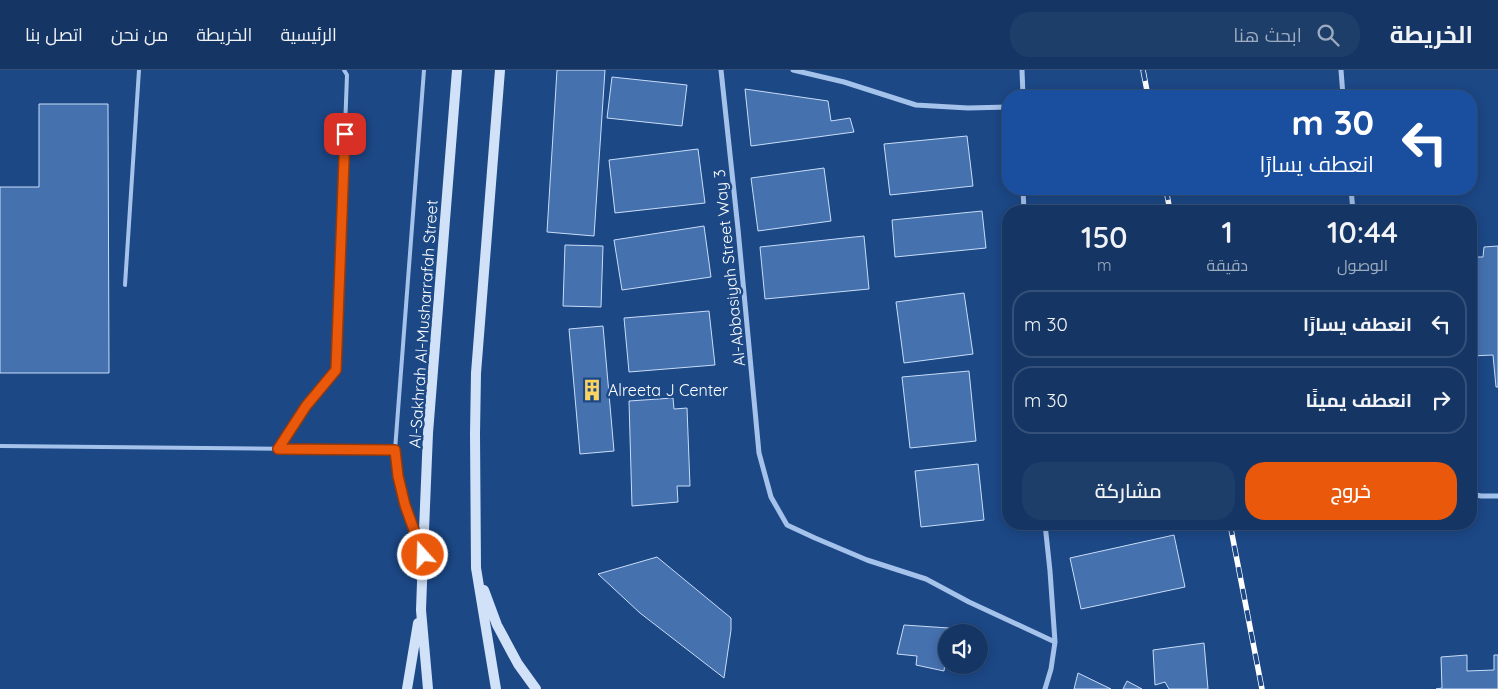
<!DOCTYPE html>
<html lang="ar">
<meta charset="utf-8">
<style>
body{margin:0;font-family:Quicksand,Cairo,sans-serif;background:#1e3e6a;color:#f1f3f6;direction:rtl;height:100vh;display:flex;flex-direction:column;font-size:19px;white-space:nowrap}
*{box-sizing:border-box;margin:0}
p{font-size:16px;color:#9dabbf}
.icon{flex:none;width:28px;height:28px;fill:none;stroke:currentColor;stroke-width:2;stroke-linecap:round;stroke-linejoin:round}
.map{position:relative;flex:1;overflow:hidden;direction:ltr}
.details{position:absolute;left:1002px;top:135px;width:475px;height:325px;display:flex;flex-direction:column;background:#153664;border-radius:20px;box-shadow:0 2px 12px #0003,0 0 0 1px #345078;direction:rtl}
.details>*{flex:none}
.hud{position:absolute;left:1002px;top:20px;width:475px;height:105px;border-radius:20px;box-shadow:0 2px 12px #0003,0 0 0 1px #345078;direction:rtl;background:#1a4fa0;color:#fff;overflow:hidden}
.controls{position:absolute;left:938px;top:554px;display:grid;gap:10px}
.controls a{display:grid;place-items:center;width:50px;height:50px;border-radius:50%;background:#153664;box-shadow:0 2px 12px #0003,0 0 0 1px #345078;font-size:25px}
.pin{position:absolute;display:grid;place-items:center;width:42px;height:42px;color:#fff;margin:-21px;border-radius:10px;box-shadow:0 2px 8px #0006}
.me{position:absolute;width:55px;margin:-28px;rotate:340deg;stroke-linejoin:round;filter:drop-shadow(0 0 4px #0008)}
.turn{display:flex;align-items:center;gap:18px;height:105px;padding:0 20px;font-size:22px}
.turn .icon{width:65px;height:65px;stroke-width:2.5}
.turn b{display:block;font-size:35px;line-height:42px}
.eta{display:flex;justify-content:space-evenly;align-items:center;height:85px;text-align:center}
.eta b{font-size:30px;font-weight:600;line-height:35px}
.action{display:flex;gap:10px;margin-top:auto;padding:10px 20px}
.action a{flex:1;height:58px;border-radius:20px;background:#ea580c;color:#fff;font-size:20px;font-weight:600;line-height:58px;text-align:center}
.action a+a{background:#1e3e6a;color:#f1f3f6}
ul{padding:0;list-style:none}
li{display:flex;align-items:center;gap:15px;height:68px;margin:0 10px 8px;padding:0 10px;border:2px solid #345078;border-radius:20px}
li div{flex:1}
li b{display:block;font-size:19px}
li em{font-style:normal}
header{display:flex;align-items:center;gap:30px;box-sizing:border-box;height:70px;padding:0 25px;background:#153664;border-bottom:1px solid #345078}
header strong{font-size:24px}
nav{display:flex;gap:28px;margin-inline-start:auto;font-size:18px}
.search{width:350px;height:45px;background:#1e3e6a;display:flex;align-items:center;gap:12px;box-sizing:border-box;padding:0 18px;border-radius:20px;color:#9dabbf;font-size:19px}
.map>svg:first-child{display:block}
.building{fill:#4571af;stroke:#c9ddf8}
.lines{fill:none;stroke-linecap:round;stroke-linejoin:round}
.service{stroke:#a5c2eb;stroke-width:4}
.minor{stroke:#a5c2eb;stroke-width:5}
.secondary{stroke:#d0e1f8;stroke-width:10}
.rail-casing{stroke:#fff;stroke-width:5.5}
.rail{stroke:#1c4886;stroke-width:4;stroke-dasharray:11;stroke-linecap:butt}
.route-casing{stroke:#983908;stroke-width:12}
.route{stroke:#ea580c;stroke-width:9}
.labels{text-anchor:middle;dominant-baseline:central;stroke-width:5;stroke-linejoin:round;paint-order:stroke}
.street-label{font-size:16px;fill:#fff;stroke:#1c4886}
.poi-label{font-size:16px;fill:#fff;stroke:#1c4886;text-anchor:start}
</style>
<header>
<strong>الخريطة</strong>
<div class="search"><svg class="icon" aria-label="search" viewBox="0 0 24 24"><circle cx="10" cy="10" r="6"/><path d="M15 15l6 6"/></svg>ابحث هنا</div>
<nav><a>الرئيسية</a><a>الخريطة</a><a>من نحن</a><a>اتصل بنا</a></nav>
</header>
<div class="map">
<svg width="1498" height="619" viewBox="0 0 1498 619">
<rect width="100%" height="100%" fill="#1c4886"/>
<path class="building" d="M 557,0 L 605,0 L 594,166 L 547,162 Z
M 612,7 L 687,15 L 682,56 L 607,48 Z
M 745,19 L 828,31 L 831,51 L 850,48 L 854,62 L 751,76 Z
M 39,34 L 108,34 L 109,303 L 0,303 L 0,117 L 39,117 Z
M 967,66 L 973,116 L 890,125 L 884,74 Z
M 698,79 L 705,133 L 615,143 L 609,90 Z
M 824,98 L 831,151 L 758,161 L 751,108 Z
M 1053,119 L 1129,119 L 1129,121 L 1053,121 Z
M 982,141 L 986,178 L 895,187 L 892,150 Z
M 704,156 L 711,207 L 622,220 L 614,170 Z
M 864,166 L 869,219 L 765,229 L 760,177 Z
M 565,175 L 603,176 L 601,237 L 563,236 Z
M 1498,176 L 1498,317 L 1496,317 L 1493,285 L 1471,286 L 1471,187 L 1483,187 L 1484,177 Z
M 964,223 L 973,284 L 904,293 L 896,232 Z
M 709,241 L 715,295 L 629,302 L 624,248 Z
M 603,256 L 614,381 L 580,384 L 569,259 Z
M 969,301 L 976,371 L 910,378 L 902,307 Z
M 673,328 L 674,339 L 687,338 L 690,416 L 677,416 L 678,432 L 632,436 L 629,331 Z
M 978,394 L 984,450 L 921,457 L 915,401 Z
M 1174,465 L 1185,517 L 1081,539 L 1070,488 Z
M 657,487 L 731,548 L 731,560 L 724,608 L 640,543 L 598,504 Z
M 904,555 L 949,558 L 949,562 L 946,562 L 946,584 L 944,601 L 916,595 L 917,586 L 897,584 Z
M 1204,573 L 1208,619 L 1169,619 L 1165,612 L 1155,615 L 1153,580 Z
M 1467,585 L 1467,601 L 1494,600 L 1494,585 L 1498,585 L 1498,619 L 1436,619 L 1442,618 L 1441,587 Z
M 1078,603 L 1111,619 L 1074,619 Z
M 1127,611 L 1142,619 L 1123,619 Z"/>
<g class="lines">
<path class="service" d="M 125,215 L 139,0
M 0,376 L 395,380
M 278,379 L 306,336 L 336,300 L 347,5 L 344,0
M 420,478 L 405,435 L 398,407 L 395,380 L 424,0"/>
<path class="minor" d="M 721,0 L 738,159 L 759,383 L 771,427 L 787,455 L 815,468 L 867,490 L 926,509 L 969,532 L 1055,572
M 793,0 L 844,12 L 916,35 L 968,38 L 1009,37
M 1022,0 L 1023,26
M 1341,0 L 1343,26
M 1023,119 L 1024,141
M 1351,119 L 1353,141
M 1471,424 L 1481,426 L 1498,426
M 1045,454 L 1050,501 L 1055,572 L 1051,599 L 1045,619"/>
<path class="secondary" d="M 484,520 L 497,555 L 518,594 L 536,619
M 407,619 L 418,553
M 428,619 L 421,540 L 423,485 L 428,363 L 457,0
M 496,619 L 476,498 L 475,364 L 476,303 L 500,0"/>
<g class="rail-casing">
<path id="rail" d="M 1143,0 L 1148,26
M 1166,119 L 1170,141
M 1230,454 L 1262,619"/>
</g>
<use href="#rail" class="rail"/>
</g>
<g class="lines">
<g class="route-casing">
<path id="route" d="M 345,64 L 336,300 L 306,336 L 278,379 L 395,380 L 398,406 L 405,435 L 423,485"/>
</g>
<use href="#route" class="route"/>
</g>
<defs>
<g id="building-bare" transform="scale(1.725)"><path d="M-4-6H4V6H1V3H-1V6H-4ZM-2.5-4.3h1.7v1.8h-1.7ZM.8-4.3h1.7v1.8H.8ZM-2.5-1h1.7V.8h-1.7ZM.8-1h1.7V.8H.8Z" fill="#fbd362" stroke="#1c4886" stroke-width="2.5" paint-order="stroke"/></g>
</defs>
<g fill-rule="evenodd">
<use href="#building-bare" x="592" y="320"/>
</g>
<g class="labels">
<g class="street-label">
<text transform="translate(729 198) rotate(-96)">Al-Abbasiyah Street Way 3</text>
<text transform="translate(423 254) rotate(-86)">Al-Sakhrah Al-Musharrafah Street</text>
</g>
<g class="poi-label">
<text x="608" y="320">Alreeta J Center</text>
</g>
</g>
</svg>
<div class="controls">
<a><svg class="icon" aria-label="sound" viewBox="0 0 24 24"><path d="M4 9h4l5-4v14l-5-4H4zM17 9q2 3 0 6"/></svg></a>
</div>
<div class="pin" style="left:345px;top:64px;background:#d93025"><svg class="icon" aria-label="arrive" viewBox="0 0 24 24"><path d="M6 21V4h12l-3 4 3 4H6"/></svg></div>
<svg class="me" style="left:423px;top:485px" viewBox="-20 -20 40 40"><circle r="17" fill="#ea580c" stroke="#fff" stroke-width="3"/><path d="M0-11L8 9 0 5-8 9z" fill="#fff"/></svg>
<div class="hud">
<div class="turn"><svg class="icon" aria-label="left" viewBox="0 0 24 24"><path d="M17 20v-9H6M10 6l-5 5 5 5"/></svg><div><b>30 m</b>انعطف يسارًا</div></div>
</div>
<section class="details">
<div class="eta">
<div><b>10:44</b><p>الوصول</p></div>
<div><b>1</b><p>دقيقة</p></div>
<div><b>150</b><p>m</p></div>
</div>
<ul>
<li><svg class="icon" aria-label="left" viewBox="0 0 24 24"><path d="M17 20v-9H6M10 6l-5 5 5 5"/></svg><div><b>انعطف يسارًا</b></div><em>30 m</em></li>
<li><svg class="icon" aria-label="right" viewBox="0 0 24 24"><path d="M7 20v-9h11M14 6l5 5-5 5"/></svg><div><b>انعطف يمينًا</b></div><em>30 m</em></li>
</ul>
<div class="action"><a>خروج</a><a>مشاركة</a></div>
</section>
</div>
